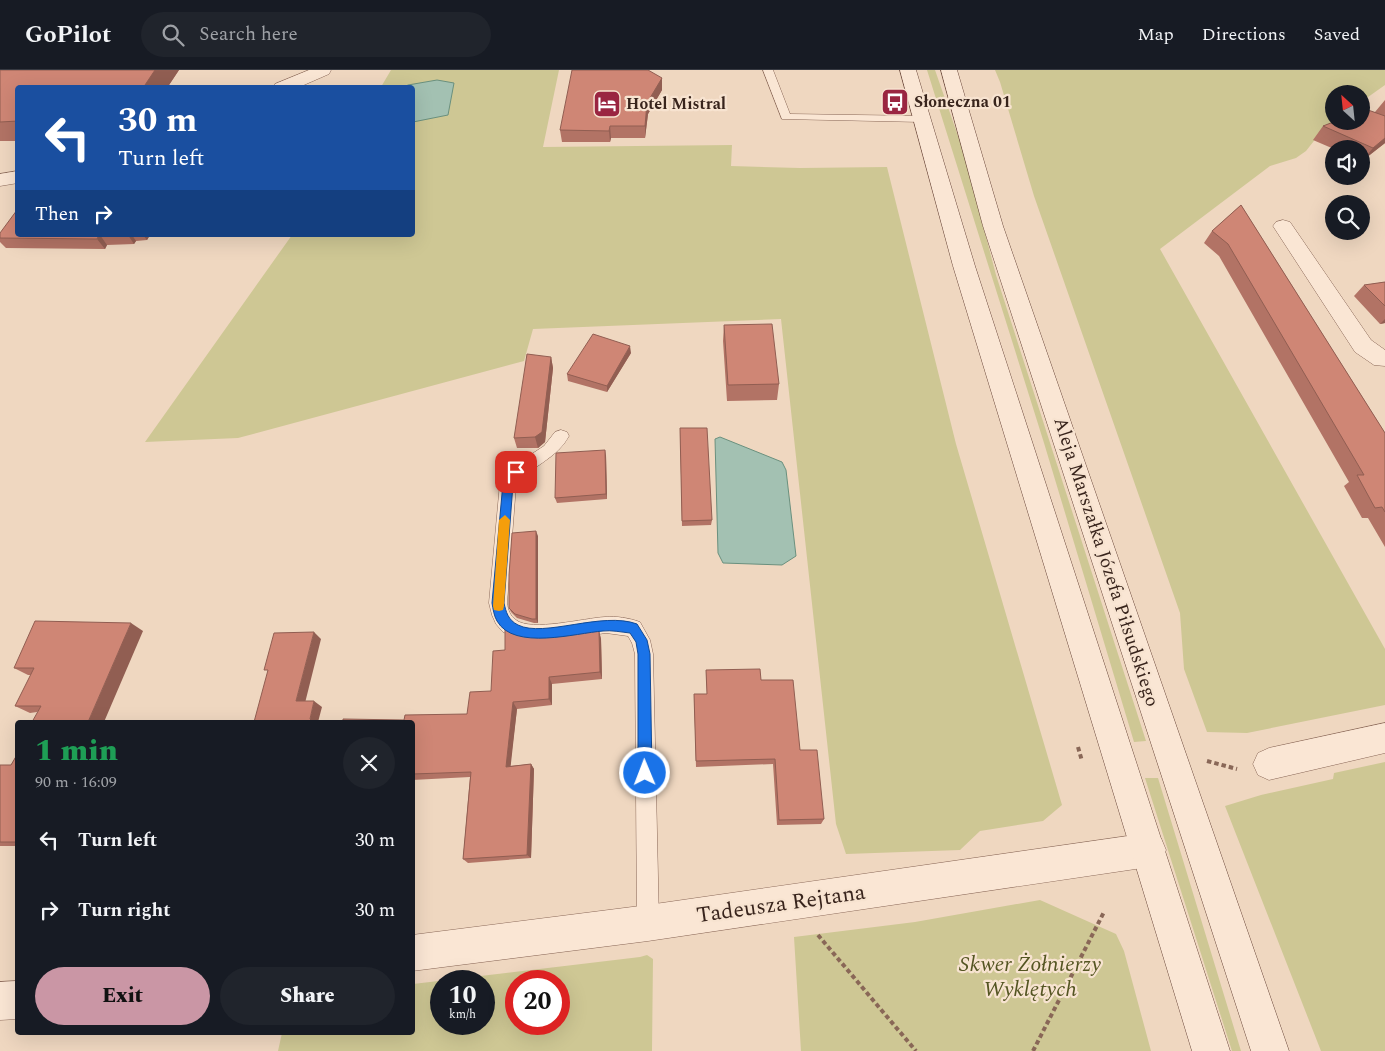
<!DOCTYPE html>
<meta charset="utf-8">
<style>
body{margin:0;font-family:Spectral,serif;background:#20242c;color:#f1f3f6;height:100vh;display:flex;flex-direction:column;font-size:19px;white-space:nowrap}
*{box-sizing:border-box;margin:0}
p{font-size:16px;color:#9ea1a6}
.icon{flex:none;width:28px;height:28px;fill:none;stroke:currentColor;stroke-width:2;stroke-linecap:round;stroke-linejoin:round}
.map{position:relative;flex:1;overflow:hidden}
.details{position:absolute;left:15px;top:650px;width:400px;height:315px;display:flex;flex-direction:column;background:#171b24;border-radius:5px;box-shadow:0 5px 20px #0002}
.details>*{flex:none}
.hud{position:absolute;left:15px;top:15px;width:400px;height:152px;border-radius:5px;box-shadow:0 5px 20px #0002;background:#1a4fa0;color:#fff;overflow:hidden}
.needle{width:32px;rotate:333deg}
.fabs{position:absolute;left:1325px;top:15px;display:grid;gap:10px}
.fabs a{display:grid;place-items:center;width:45px;height:45px;border-radius:50%;background:#171b24;box-shadow:0 5px 20px #0002;font-size:25px}
.speed{position:absolute;left:430px;top:900px;display:flex;gap:10px;font-size:25px;font-weight:700;text-align:center}
.speed>*{display:grid;place-content:center;width:65px;height:65px;border-radius:50%;background:#171b24;box-shadow:0 5px 20px #0002;line-height:1}
.speed small{font-size:12px;font-weight:400}
.speed .limit{border:8px solid #d22;background:#fff;color:#111}
.pin{position:absolute;display:grid;place-items:center;width:42px;height:42px;color:#fff;margin:-21px;border-radius:10px;box-shadow:0 2px 8px #0006}
.me{position:absolute;width:55px;margin:-28px;rotate:359deg;stroke-linejoin:round;filter:drop-shadow(0 0 4px #0008)}
.turn{display:flex;align-items:center;gap:18px;height:105px;padding:0 20px;font-size:22px}
.turn .icon{width:65px;height:65px;stroke-width:2.5}
.turn b{display:block;font-size:35px;line-height:42px}
.then{display:flex;align-items:center;height:48px;padding:0 20px;background:#0003;gap:10px;font-size:19px}
.round{display:grid;place-items:center;flex:none;width:52px;height:52px;border-radius:26px;background:#20242c}
.headline{display:flex;align-items:center;justify-content:space-between;height:85px;padding:0 20px}
h1{font-size:30px;font-weight:800;line-height:38px;color:#1e9e55}
.action{display:flex;gap:10px;margin-top:auto;padding:10px 20px}
.action a{flex:1;height:58px;border-radius:30px;background:#ca96a5;color:#111;font-size:20px;font-weight:800;line-height:58px;text-align:center}
.action a+a{background:#20242c;color:#f1f3f6}
ul{padding:0;list-style:none}
li{display:flex;align-items:center;gap:15px;height:70px;padding:0 20px}
li div{flex:1}
li b{display:block;font-size:19px}
li em{font-style:normal}
header{display:flex;align-items:center;gap:30px;box-sizing:border-box;height:70px;padding:0 25px;background:#171b24;border-bottom:1px solid #363941}
header strong{font-size:24px}
nav{display:flex;gap:28px;margin-inline-start:auto;font-size:18px}
.search{width:350px;height:45px;background:#20242c;display:flex;align-items:center;gap:12px;box-sizing:border-box;padding:0 18px;border-radius:28px;color:#9ea1a6;font-size:19px}
.map>svg:first-child{display:block}
.green{fill:#cec794;fill-rule:evenodd}
.water{fill:#a3c1b2;stroke:#6a907e}
.lines{fill:none;stroke-linecap:round;stroke-linejoin:round}
.service-casing{stroke:#896757;stroke-width:1}
.minor-casing{stroke:#896757;stroke-width:1}
.secondary-casing{stroke:#6b483b;stroke-width:1}
.path{stroke:#896757;stroke-width:4;stroke-dasharray:4.5 3;stroke-linecap:butt}
.service{fill:#fae6d4;fill-rule:evenodd}
.minor{fill:#fae6d4;fill-rule:evenodd}
.secondary{fill:#fae6d4;fill-rule:evenodd}
.wall{fill:#b27365}
.shaded-wall{fill:#915e52}
.building{fill:#cf8675;stroke:#915e52}
.route{fill:#1a73e8;stroke:#114b97}
.slow{fill:#f59e0b}
.labels{text-anchor:middle;dominant-baseline:central;stroke-width:4.5;stroke-linejoin:round;paint-order:stroke}
.far-poi-label{font-size:16px;font-weight:bold;fill:#38241c;stroke:#f7e3d0;text-anchor:start}
.street-label{font-size:19px;fill:#38241c;stroke:#f7e3d0}
.near-street-label{font-size:22px;fill:#38241c;stroke:#f7e3d0}
.near-park-label{font-size:22px;font-style:italic;fill:#545522;stroke:#f7e3d0}
</style>
<header>
<strong>GoPilot</strong>
<div class="search"><svg class="icon" aria-label="search" viewBox="0 0 24 24"><circle cx="10" cy="10" r="6"/><path d="M15 15l6 6"/></svg>Search here</div>
<nav><a>Map</a><a>Directions</a><a>Saved</a></nav>
</header>
<div class="map">
<svg width="1385" height="981" viewBox="0 0 1385 981">
<rect width="100%" height="100%" fill="#efd7c0"/>
<path class="green" d="M 391,0 L 559,0 L 543,77 L 732,75 L 731,96 L 800,98 L 887,97 L 956,374 L 1062,735 L 1043,751 L 980,761 L 960,780 L 846,784 L 836,754 L 781,249 L 533,259 L 524,291 L 238,368 L 145,372 L 292,165 L 412,165 L 412,18 L 381,17 Z
M 927,0 L 935,0 L 965,86 L 996,205 L 1146,671 L 1134,672 L 1044,373 Z
M 995,0 L 1385,0 L 1385,15 L 1361,32 L 1361,24 L 1334,24 L 1334,51 L 1336,51 L 1317,67 L 1306,81 L 1296,88 L 1270,96 L 1160,179 L 1385,579 L 1385,635 L 1247,663 L 1207,662 L 1184,599 L 1180,543 L 1034,126 L 1000,12 Z
M 1385,692 L 1385,981 L 1321,981 L 1225,736 L 1261,725 L 1333,709 L 1334,703 Z
M 1145,708 L 1158,708 L 1241,981 L 1232,981 Z
M 1040,830 L 1116,864 L 1124,881 L 1151,981 L 801,981 L 794,867 L 915,852 Z
M 647,885 L 653,889 L 652,981 L 278,981 L 282,963 L 412,962 L 413,914 L 640,887 ZM 441,911 L 484,911 L 484,954 L 441,954 ZM 516,911 L 559,911 L 559,954 L 516,954 Z"/>
<path class="water" d="M 437,10 L 454,13 L 448,45 L 413,52 L 412,18 L 404,17 L 408,15 Z
M 720,367 L 782,392 L 786,400 L 796,486 L 782,495 L 723,493 L 718,483 L 715,369 Z"/>
<g class="lines">
<g class="service-casing">
<path id="service" d="M 763,0 L 773,0 L 790,44 L 922,46 L 928,49 L 922,52 L 782,49 Z
M 561,360 L 567,362 L 569,366 C 557,389 532,395 516,415 L 507,533 C 508,540 510,546 516,550 C 531,562 585,548 605,547 C 616,546 629,548 640,552 L 650,570 L 653,584 L 659,853 L 656,861 L 648,864 L 640,861 L 637,853 L 635,584 L 632,573 L 628,566 L 606,563 L 550,571 L 521,569 L 503,562 L 496,554 L 492,545 L 489,533 L 500,413 L 515,395 L 544,376 L 555,362 Z"/>
</g>
<g class="minor-casing">
<path id="minor" d="M 309,0 L 331,0 L 329,4 L 297,18 L 273,18 L 275,14 Z
M 18,101 L 18,113 L 0,116 L 0,104 Z
M 1283,150 L 1290,152 L 1371,270 L 1385,280 L 1385,296 L 1374,295 L 1355,282 L 1273,156 L 1276,152 Z
M 1385,653 L 1385,683 L 1269,710 L 1258,705 L 1253,694 L 1258,683 L 1269,678 Z
M 1149,763 L 1161,768 L 1166,780 L 1161,792 L 1149,797 L 648,871 L 412,901 L 412,865 L 648,835 Z
M 18,911 L 18,949 L 0,950 L 0,912 Z"/>
</g>
<g class="secondary-casing">
<path id="secondary" d="M 900,0 L 916,0 L 975,196 L 1230,981 L 1192,981 L 953,196 Z
M 941,0 L 957,0 L 1003,156 L 1289,981 L 1251,981 L 983,156 Z"/>
</g>
<path class="path" d="M 1078,677 L 1082,691
M 1207,691 L 1237,699
M 818,865 L 916,981
M 1033,981 L 1104,842"/>
<use href="#service" class="service"/>
<use href="#minor" class="minor"/>
<use href="#secondary" class="secondary"/>
</g>
<path class="wall" d="M 0,0 L 179,0 L 167,18 L 18,18 L 18,71 L 0,71 Z
M 662,8 L 662,20 L 648,44 L 645,68 L 611,68 L 610,72 L 562,72 L 560,60 Z
M 1385,30 L 1385,73 L 1362,91 L 1361,91 L 1361,79 L 1334,79 L 1313,70 L 1323,56 L 1375,42 Z
M 1241,135 L 1385,363 L 1385,477 L 1368,448 L 1362,448 L 1344,416 L 1349,412 L 1219,186 L 1204,173 L 1212,161 Z
M 0,163 L 18,165 L 150,165 L 147,170 L 136,171 L 134,174 L 107,175 L 105,179 L 6,178 L 0,172 Z
M 1385,212 L 1385,253 L 1380,254 L 1354,226 L 1364,215 Z
M 724,255 L 779,314 L 777,330 L 727,331 L 723,271 Z
M 631,283 L 607,322 L 568,311 L 567,304 Z
M 551,287 L 553,298 L 545,372 L 538,378 L 517,378 L 514,368 Z
M 680,358 L 712,450 L 711,455 L 682,456 Z
M 606,385 L 607,429 L 557,433 L 555,428 Z
M 538,466 L 538,553 L 534,553 L 517,548 L 511,542 L 509,538 Z
M 143,561 L 37,642 L 30,643 L 15,636 L 31,605 L 28,605 L 14,598 Z
M 599,561 L 601,569 L 602,609 L 552,614 L 552,635 L 517,639 L 510,696 L 531,694 L 534,699 L 531,788 L 468,793 L 463,789 L 470,707 L 412,710 L 412,652 L 404,650 L 467,644 L 491,621 L 505,580 L 547,565 Z
M 706,600 L 761,610 L 800,680 L 824,749 L 821,754 L 777,755 L 773,694 L 696,697 L 694,624 L 707,624 Z
M 18,683 L 18,776 L 0,776 L 0,695 L 11,695 Z"/>
<path class="shaded-wall" d="M 155,0 L 179,0 L 167,18 L 143,18 Z
M 662,8 L 662,20 L 648,44 L 645,68 L 645,56 L 647,33 Z
M 610,56 L 611,68 L 610,72 L 609,61 Z
M 1385,68 L 1385,73 L 1362,91 L 1373,78 Z
M 100,165 L 107,175 L 105,179 L 97,169 Z
M 128,165 L 132,165 L 136,171 L 134,174 Z
M 143,165 L 150,165 L 147,170 Z
M 1385,249 L 1385,253 L 1380,254 Z
M 630,276 L 631,283 L 607,322 L 607,316 Z
M 551,287 L 553,298 L 545,372 L 538,378 L 535,367 Z
M 605,380 L 606,385 L 607,429 L 606,424 Z
M 536,461 L 538,466 L 538,553 L 536,549 Z
M 131,553 L 143,561 L 104,652 L 88,652 Z
M 599,561 L 601,569 L 602,609 L 600,602 Z
M 314,562 L 321,569 L 304,637 L 296,631 Z
M 549,607 L 552,614 L 552,635 L 549,629 Z
M 314,631 L 322,637 L 318,652 L 313,652 L 310,649 Z
M 513,632 L 517,639 L 510,702 L 506,697 Z
M 531,694 L 534,699 L 531,788 L 527,785 Z"/>
<path class="building" d="M 0,0 L 155,0 L 143,18 L 18,18 L 18,51 L 0,52 Z
M 572,0 L 648,0 L 662,8 L 647,33 L 645,56 L 610,56 L 609,61 L 560,60 Z
M 1368,40 L 1385,46 L 1385,68 L 1373,78 L 1323,56 L 1336,51 L 1361,51 L 1361,42 Z
M 1241,135 L 1385,363 L 1385,442 L 1382,437 L 1375,438 L 1357,405 L 1364,405 L 1228,174 L 1212,161 Z
M 17,140 L 18,165 L 99,165 L 97,169 L 0,168 L 0,163 Z
M 1385,212 L 1385,236 L 1364,215 Z
M 772,254 L 779,314 L 728,315 L 724,255 Z
M 593,264 L 630,276 L 607,316 L 567,304 Z
M 527,284 L 551,287 L 542,362 L 535,367 L 514,368 Z
M 680,358 L 707,358 L 712,450 L 682,451 Z
M 605,380 L 606,424 L 555,428 L 556,383 Z
M 536,461 L 536,549 L 532,549 L 515,544 L 509,538 L 509,505 L 512,463 Z
M 35,551 L 131,553 L 88,652 L 32,652 L 41,636 L 15,636 L 34,598 L 14,598 Z
M 505,559 L 517,563 L 547,565 L 599,561 L 600,602 L 549,607 L 549,629 L 513,632 L 506,697 L 531,694 L 527,785 L 463,789 L 471,702 L 412,704 L 412,652 L 343,652 L 343,649 L 404,650 L 405,645 L 467,644 L 470,622 L 491,621 L 493,581 L 505,580 Z
M 314,562 L 296,631 L 314,631 L 310,649 L 313,652 L 254,652 L 268,600 L 264,600 L 274,563 Z
M 760,599 L 761,610 L 793,610 L 800,680 L 817,680 L 824,749 L 779,750 L 775,689 L 696,691 L 694,624 L 707,624 L 706,600 Z
M 18,683 L 18,772 L 0,772 L 0,695 L 11,695 Z"/>
<path class="route" d="M 516,398 L 521,402 L 513,414 L 504,533 C 506,542 508,550 518,555 C 544,568 602,541 637,554 L 647,570 L 650,584 L 652,703 L 650,708 L 645,710 L 640,708 L 638,703 L 638,584 L 636,572 L 630,563 C 621,562 611,560 603,561 C 576,563 514,581 497,551 C 494,546 493,539 492,533 L 503,413 L 512,399 Z"/>
<path class="slow" d="M 505,445 L 510,450 L 504,536 L 503,540 L 499,541 L 494,540 L 493,536 L 499,450 Z"/>
<defs>
<g id="bus-square" transform="scale(1.4375)"><rect x="-9" y="-9" width="18" height="18" rx="4" fill="#9a2541" stroke="#f7e3d0"/><path d="M-5-6H5V4H4V6H2V4H-2V6H-4V4H-5ZM-3.5-4V0h7V-4ZM-3.5 1.2v1.5H-2V1.2ZM2 1.2v1.5H3.5V1.2Z" fill="#fff"/></g>
<g id="hotel-square" transform="scale(1.4375)"><rect x="-9" y="-9" width="18" height="18" rx="4" fill="#9a2541" stroke="#f7e3d0"/><path d="M-6-4.5h1.5V1H6V5H4.5V3h-9V5H-6ZM-4 0a1.8 1.8 0 1 1 3.6 0ZM.5 0V-2.5h3Q6-2.5 6 0Z" fill="#fff"/></g>
</defs>
<g fill-rule="evenodd">
<use href="#bus-square" x="895" y="32"/>
<use href="#hotel-square" x="607" y="34"/>
</g>
<g class="labels">
<g class="far-poi-label">
<text x="914" y="32">Słoneczna 01</text>
<text x="626" y="34">Hotel Mistral</text>
</g>
<g class="street-label">
<text transform="translate(1106 492) rotate(72)">Aleja Marszałka Józefa Piłsudskiego</text>
</g>
<g class="near-street-label">
<text transform="translate(781 834) rotate(-8)">Tadeusza Rejtana</text>
</g>
<g class="near-park-label">
<text x="1030" y="894">Skwer Żołnierzy<tspan x="1030" dy="25">Wyklętych</tspan></text>
</g>
</g>
</svg>
<div class="fabs">
<a><svg class="needle" viewBox="-14 -14 28 28"><path d="M0-13l5 13h-10z" fill="#e53935"/><path d="M0 13l5-13h-10z" fill="#9ea1a6"/></svg></a>
<a><svg class="icon" aria-label="sound" viewBox="0 0 24 24"><path d="M4 9h4l5-4v14l-5-4H4zM17 9q2 3 0 6"/></svg></a>
<a><svg class="icon" aria-label="search" viewBox="0 0 24 24"><circle cx="10" cy="10" r="6"/><path d="M15 15l6 6"/></svg></a>
</div>
<div class="speed"><div>10<small>km/h</small></div><div class="limit">20</div></div>
<div class="pin" style="left:516px;top:402px;background:#d93025"><svg class="icon" aria-label="arrive" viewBox="0 0 24 24"><path d="M6 21V4h12l-3 4 3 4H6"/></svg></div>
<svg class="me" style="left:645px;top:703px" viewBox="-20 -20 40 40"><circle r="17" fill="#1a73e8" stroke="#fff" stroke-width="3"/><path d="M0-11L8 9 0 5-8 9z" fill="#fff"/></svg>
<div class="hud">
<div class="turn"><svg class="icon" aria-label="left" viewBox="0 0 24 24"><path d="M17 20v-9H6M10 6l-5 5 5 5"/></svg><div><b>30 m</b>Turn left</div></div>
<div class="then">Then<svg class="icon" aria-label="right" viewBox="0 0 24 24"><path d="M7 20v-9h11M14 6l5 5-5 5"/></svg></div>
</div>
<section class="details">
<div class="headline"><div><h1>1 min</h1><p>90 m · 16:09</p></div><a class="round"><svg class="icon" aria-label="close" viewBox="0 0 24 24"><path d="M6 6l12 12M18 6L6 18"/></svg></a></div>
<ul>
<li><svg class="icon" aria-label="left" viewBox="0 0 24 24"><path d="M17 20v-9H6M10 6l-5 5 5 5"/></svg><div><b>Turn left</b></div><em>30 m</em></li>
<li><svg class="icon" aria-label="right" viewBox="0 0 24 24"><path d="M7 20v-9h11M14 6l5 5-5 5"/></svg><div><b>Turn right</b></div><em>30 m</em></li>
</ul>
<div class="action"><a>Exit</a><a>Share</a></div>
</section>
</div>
